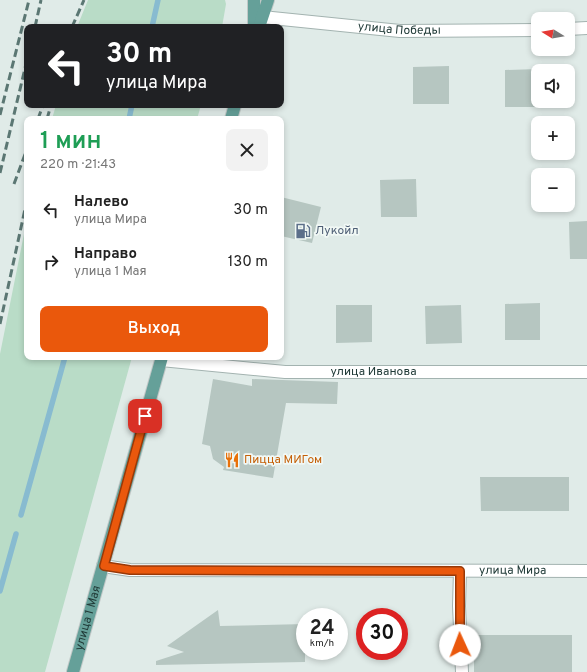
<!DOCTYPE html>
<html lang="ru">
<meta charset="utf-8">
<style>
body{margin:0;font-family:Overpass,sans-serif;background:#f2f2f2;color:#222;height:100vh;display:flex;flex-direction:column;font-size:15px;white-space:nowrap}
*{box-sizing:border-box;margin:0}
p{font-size:13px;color:#767676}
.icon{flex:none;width:22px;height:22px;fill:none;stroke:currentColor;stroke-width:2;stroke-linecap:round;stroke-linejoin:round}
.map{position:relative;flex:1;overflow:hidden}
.details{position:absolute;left:24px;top:116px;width:260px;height:244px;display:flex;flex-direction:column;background:#fff;border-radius:8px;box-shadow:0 2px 6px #0003}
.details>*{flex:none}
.hud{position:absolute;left:24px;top:24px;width:260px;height:84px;border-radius:8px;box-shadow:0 2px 6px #0003;background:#202124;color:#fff;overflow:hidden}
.needle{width:26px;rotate:281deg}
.fabs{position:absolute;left:531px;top:12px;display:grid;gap:8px}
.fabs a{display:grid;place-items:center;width:44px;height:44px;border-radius:8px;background:#fff;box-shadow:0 2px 6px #0003;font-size:20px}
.speed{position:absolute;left:296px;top:608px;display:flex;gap:8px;font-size:20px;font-weight:700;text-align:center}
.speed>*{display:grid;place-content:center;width:52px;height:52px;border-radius:50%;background:#fff;box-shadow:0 2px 6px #0003;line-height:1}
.speed small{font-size:10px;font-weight:400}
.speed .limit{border:6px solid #d22;background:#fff;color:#111}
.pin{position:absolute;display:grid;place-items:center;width:34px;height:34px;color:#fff;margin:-17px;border-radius:8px;box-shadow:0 2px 6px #0006}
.me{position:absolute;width:44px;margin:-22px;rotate:358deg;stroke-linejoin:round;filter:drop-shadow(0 0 3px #0008)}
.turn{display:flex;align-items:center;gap:14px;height:84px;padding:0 16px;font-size:18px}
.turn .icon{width:52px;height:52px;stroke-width:2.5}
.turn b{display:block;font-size:28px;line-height:34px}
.round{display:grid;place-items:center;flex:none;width:42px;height:42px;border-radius:8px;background:#f2f2f2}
.summary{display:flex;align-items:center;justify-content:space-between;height:68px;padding:0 16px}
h1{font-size:24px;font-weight:600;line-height:30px;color:#1e9e55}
.action{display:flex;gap:8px;margin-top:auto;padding:8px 16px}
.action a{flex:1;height:46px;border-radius:8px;background:#ea580c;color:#fff;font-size:16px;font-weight:600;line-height:46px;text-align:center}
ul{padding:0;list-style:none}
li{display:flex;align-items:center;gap:12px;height:52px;padding:0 16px}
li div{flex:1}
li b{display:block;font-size:15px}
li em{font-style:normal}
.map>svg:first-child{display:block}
.green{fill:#b9dcc7}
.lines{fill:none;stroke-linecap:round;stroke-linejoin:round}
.stream{stroke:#88bbd0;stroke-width:5.5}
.building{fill:#b6c6c1}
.minor-casing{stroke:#a3b3b0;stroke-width:14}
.major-casing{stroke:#c1c8c7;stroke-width:14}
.minor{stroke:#fff;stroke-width:12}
.major{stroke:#65a099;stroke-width:12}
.rail{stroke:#5b7773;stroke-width:3;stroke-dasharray:8 4;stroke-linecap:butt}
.route-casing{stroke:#983908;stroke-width:10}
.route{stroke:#ea580c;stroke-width:7}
.labels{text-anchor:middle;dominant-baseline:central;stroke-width:3.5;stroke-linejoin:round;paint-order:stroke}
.street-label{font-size:12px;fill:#213b38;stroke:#f1f8f5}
.service-label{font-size:12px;fill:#4e5e75;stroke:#f1f8f5;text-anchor:start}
.food-label{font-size:12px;fill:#c56008;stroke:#f1f8f5;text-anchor:start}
</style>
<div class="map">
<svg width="587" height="672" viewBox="0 0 587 672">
<rect width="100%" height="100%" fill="#e0ebe8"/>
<path class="green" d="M 88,0 L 225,0 L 226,4 L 222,27 L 77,27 Z
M 56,105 L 201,105 L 197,119 L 52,119 Z
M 27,219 L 27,357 L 132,357 L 45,672 L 0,672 L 0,354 Z"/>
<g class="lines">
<path class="stream" d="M 152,27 L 158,0
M 129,119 L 132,105
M 21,515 L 65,357
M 0,591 L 16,534"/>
</g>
<path class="building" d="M 449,66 L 449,104 L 413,104 L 413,67 Z
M 538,69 L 538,107 L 505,107 L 505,70 Z
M 416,179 L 417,217 L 381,217 L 380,180 Z
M 281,197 L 321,207 L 312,243 L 281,236 Z
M 587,221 L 587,259 L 570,259 L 569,222 Z
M 540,303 L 540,340 L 505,340 L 505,304 Z
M 336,305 L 372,305 L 372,342 L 336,343 Z
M 461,305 L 462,343 L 426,344 L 425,306 Z
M 213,379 L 252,386 L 252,379 L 338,382 L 337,404 L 286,403 L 273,478 L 223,470 L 224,467 L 213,459 L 210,446 L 202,444 Z
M 480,477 L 569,477 L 569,511 L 481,511 Z
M 218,610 L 220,626 L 305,624 L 305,662 L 156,665 L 156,661 L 184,652 L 167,646 Z
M 474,635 L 572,635 L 572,672 L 474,672 Z"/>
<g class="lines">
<g class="minor-casing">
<g id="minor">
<path id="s1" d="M 262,17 L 400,31 L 538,30"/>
<path d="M 568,29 L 587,28"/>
<path id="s2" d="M 161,360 L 285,372 L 587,372"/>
<path id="s3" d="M 103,566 L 130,570 L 587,571"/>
<path d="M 460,571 L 459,606 L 462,672"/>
</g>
</g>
<g class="major-casing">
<g id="major">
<path d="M 254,27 L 254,0"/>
<path d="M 259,27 L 268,0"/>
<path d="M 231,119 L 235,105"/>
<path id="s4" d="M 73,672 L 162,357"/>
</g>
</g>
<use href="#minor" class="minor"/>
<use href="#major" class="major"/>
<path class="rail" d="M 35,27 L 41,0
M 72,27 L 84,0
M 0,115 L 29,0
M 38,119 L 43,105
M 47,119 L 51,105
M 0,173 L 27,60
M 14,184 L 27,149
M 0,324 L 27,200"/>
</g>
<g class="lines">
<g class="route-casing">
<path id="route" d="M 145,416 L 104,566 L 130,570 L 460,571 L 460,645"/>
</g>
<use href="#route" class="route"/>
</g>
<defs>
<g id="fuel-bare" transform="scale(1.2)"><path d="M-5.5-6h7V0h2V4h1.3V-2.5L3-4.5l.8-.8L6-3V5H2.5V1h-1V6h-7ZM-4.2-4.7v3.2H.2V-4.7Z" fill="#5c6f8a" stroke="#f1f8f5" stroke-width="2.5" paint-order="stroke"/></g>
<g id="restaurant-bare" transform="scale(1.2)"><path d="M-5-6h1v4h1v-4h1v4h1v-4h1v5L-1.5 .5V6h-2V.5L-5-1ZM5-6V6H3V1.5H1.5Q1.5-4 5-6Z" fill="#e8710a" stroke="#f1f8f5" stroke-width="2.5" paint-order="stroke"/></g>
</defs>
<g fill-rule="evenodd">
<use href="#fuel-bare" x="303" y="231"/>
<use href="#restaurant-bare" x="232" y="460"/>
</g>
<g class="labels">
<g class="street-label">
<text stroke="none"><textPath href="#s1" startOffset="138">улица Победы</textPath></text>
<text stroke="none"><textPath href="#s2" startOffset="213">улица Иванова</textPath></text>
<text stroke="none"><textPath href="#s3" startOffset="410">улица Мира</textPath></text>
<text stroke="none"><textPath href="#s4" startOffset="56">улица 1 Мая</textPath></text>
</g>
<g class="service-label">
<text x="315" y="231">Лукойл</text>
</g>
<g class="food-label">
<text x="244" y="460">Пицца МИГом</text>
</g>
</g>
</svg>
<div class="fabs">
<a><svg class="needle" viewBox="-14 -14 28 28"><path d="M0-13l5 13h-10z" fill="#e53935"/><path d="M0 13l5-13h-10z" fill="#767676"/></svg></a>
<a><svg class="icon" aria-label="sound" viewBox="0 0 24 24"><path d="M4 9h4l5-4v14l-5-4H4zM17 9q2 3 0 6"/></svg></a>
<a>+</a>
<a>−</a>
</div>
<div class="speed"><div>24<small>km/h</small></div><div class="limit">30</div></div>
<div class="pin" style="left:145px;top:416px;background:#d93025"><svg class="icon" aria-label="arrive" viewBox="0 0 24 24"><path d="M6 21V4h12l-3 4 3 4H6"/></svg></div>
<svg class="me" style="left:460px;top:645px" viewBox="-20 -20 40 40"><circle r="19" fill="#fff"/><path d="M0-13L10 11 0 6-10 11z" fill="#ea580c"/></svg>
<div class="hud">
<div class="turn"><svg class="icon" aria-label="left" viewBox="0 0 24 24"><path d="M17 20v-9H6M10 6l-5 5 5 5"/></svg><div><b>30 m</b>улица Мира</div></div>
</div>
<section class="details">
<div class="summary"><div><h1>1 мин</h1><p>220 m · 21:43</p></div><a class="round"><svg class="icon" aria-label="close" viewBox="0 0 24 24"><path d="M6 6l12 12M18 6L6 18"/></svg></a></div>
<ul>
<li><svg class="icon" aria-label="left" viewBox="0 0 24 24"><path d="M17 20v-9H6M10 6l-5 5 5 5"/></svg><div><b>Налево</b><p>улица Мира</p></div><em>30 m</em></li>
<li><svg class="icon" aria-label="right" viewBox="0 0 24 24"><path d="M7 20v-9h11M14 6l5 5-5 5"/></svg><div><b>Направо</b><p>улица 1 Мая</p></div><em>130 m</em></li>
</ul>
<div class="action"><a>Выход</a></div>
</section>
</div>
